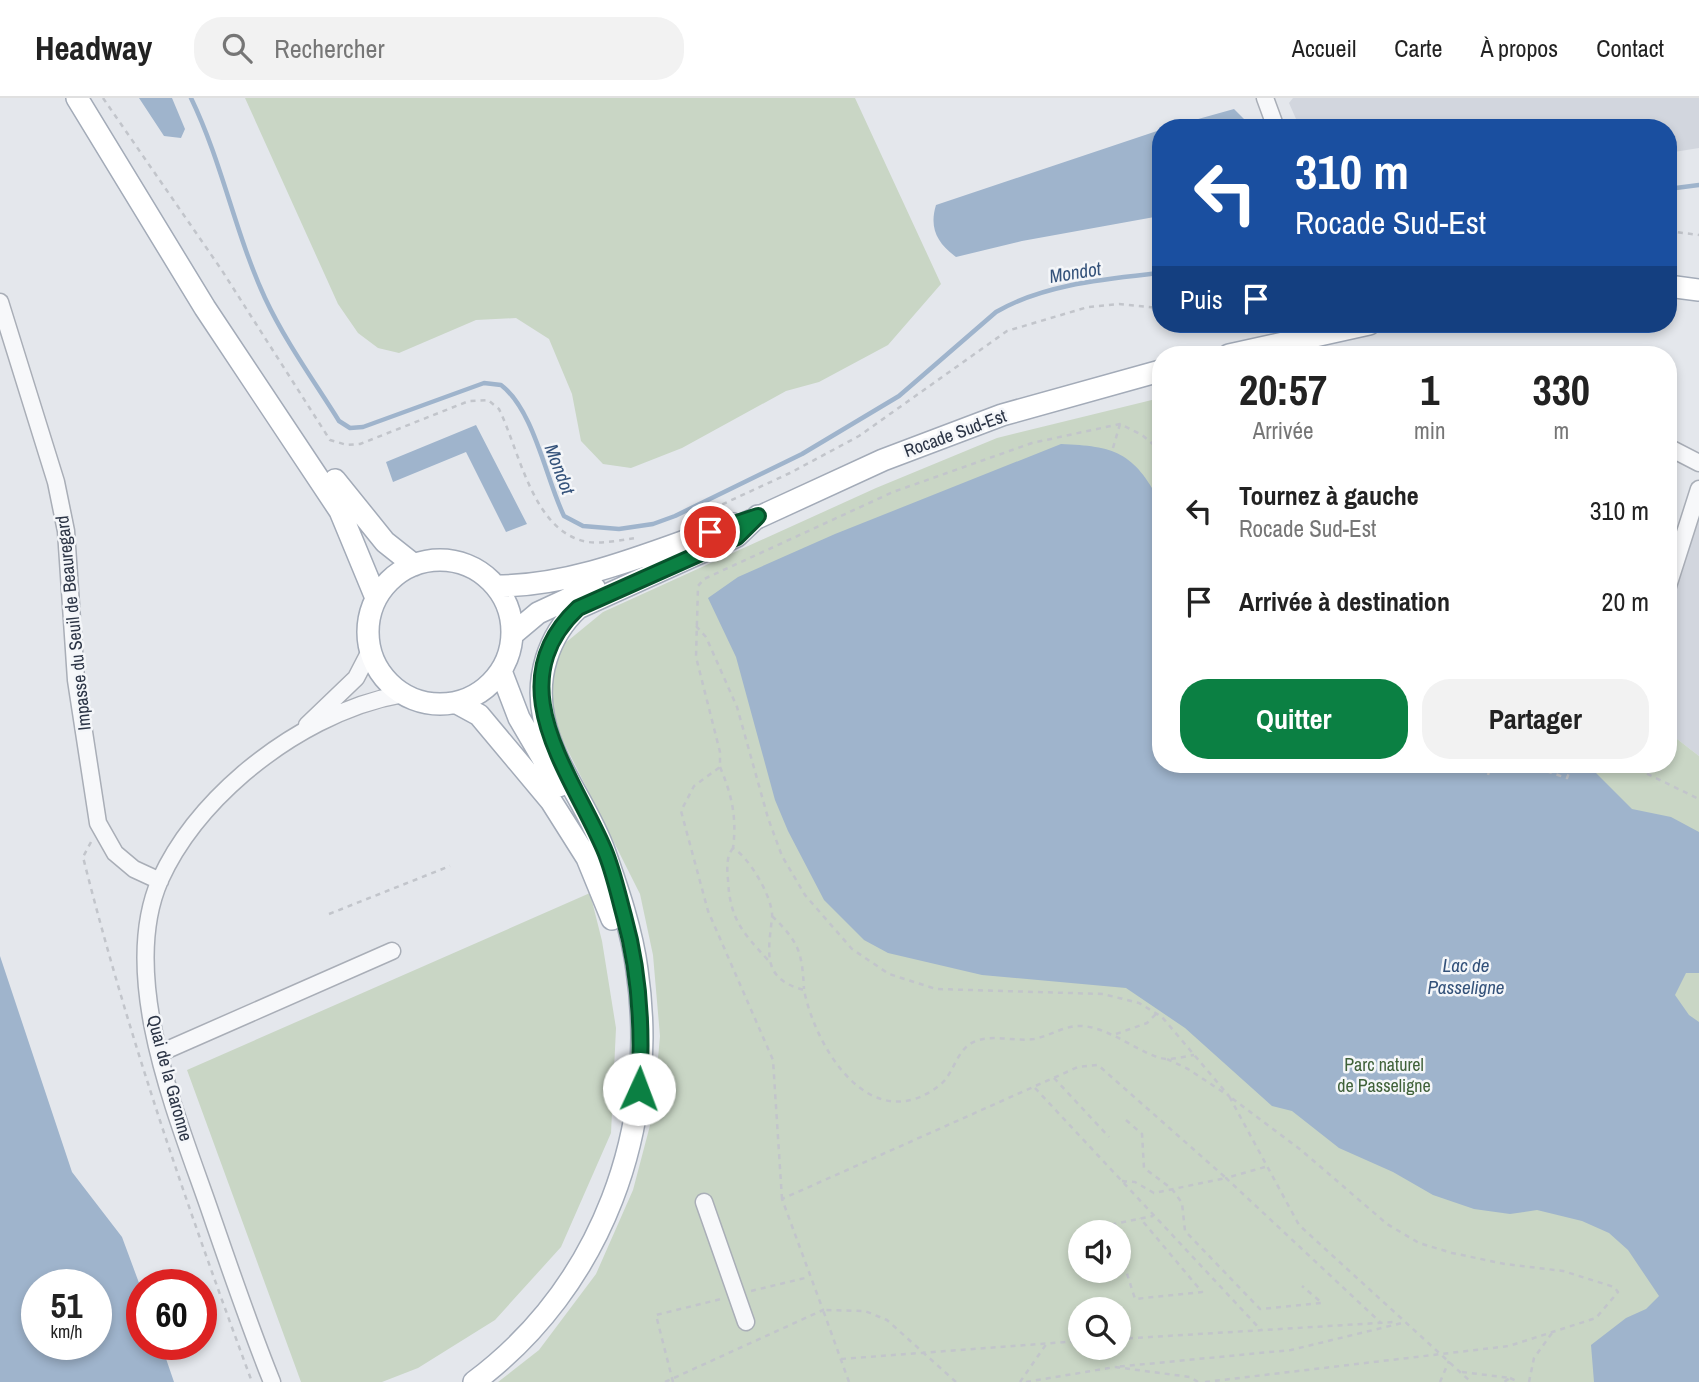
<!DOCTYPE html>
<html lang="fr">
<meta charset="utf-8">
<style>
body{margin:0;font-family:"Archivo Narrow",sans-serif;background:#f2f2f2;color:#222;height:100vh;display:flex;flex-direction:column;font-size:26px;white-space:nowrap}
*{box-sizing:border-box;margin:0}
p{font-size:23px;color:#767676}
.icon{flex:none;width:38px;height:38px;fill:none;stroke:currentColor;stroke-width:2;stroke-linecap:round;stroke-linejoin:round}
.map{position:relative;flex:1;overflow:hidden}
.panel{position:absolute;left:1152px;top:248px;width:525px;height:427px;display:flex;flex-direction:column;background:#fff;border-radius:28px;box-shadow:0 4px 10px #0003}
.panel>*{flex:none}
.hud{position:absolute;left:1152px;top:21px;width:525px;height:214px;border-radius:28px;box-shadow:0 4px 10px #0003;background:#1a4fa0;color:#fff;overflow:hidden}
.buttons{position:absolute;left:1068px;top:1122px;display:grid;gap:14px}
.buttons a{display:grid;place-items:center;width:63px;height:63px;border-radius:50%;background:#fff;box-shadow:0 4px 10px #0003;font-size:35px}
.speed{position:absolute;left:21px;top:1171px;display:flex;gap:14px;font-size:35px;font-weight:700;text-align:center}
.speed>*{display:grid;place-content:center;width:91px;height:91px;border-radius:50%;background:#fff;box-shadow:0 4px 10px #0003;line-height:1}
.speed small{font-size:18px;font-weight:400}
.speed .limit{border:10px solid #d22;background:#fff;color:#111}
.pin{position:absolute;display:grid;place-items:center;width:60px;height:60px;color:#fff;margin:-30px;border:4px solid #fff;border-radius:50%;box-shadow:0 2px 7px #0007}
.me{position:absolute;width:77px;margin:-38px;rotate:2deg;stroke-linejoin:round;filter:drop-shadow(0 0 5px #0008)}
.turn{display:flex;align-items:center;gap:24px;height:147px;padding:0 28px;font-size:32px}
.turn .icon{width:91px;height:91px;stroke-width:2.5}
.turn b{display:block;font-size:49px;line-height:60px}
.then{display:flex;align-items:center;height:66px;padding:0 28px;background:#0003;gap:14px;font-size:26px}
.eta{display:flex;justify-content:space-evenly;align-items:center;height:119px;text-align:center}
.eta b{font-size:42px;font-weight:700;line-height:49px}
.button{display:flex;gap:14px;margin-top:auto;padding:14px 28px}
.button a{flex:1;height:80px;border-radius:28px;background:#0b8043;color:#fff;font-size:28px;font-weight:700;line-height:80px;text-align:center}
.button a+a{background:#f2f2f2;color:#222}
ul{padding:0;list-style:none}
li{display:flex;align-items:center;gap:21px;height:91px;padding:0 28px}
li div{flex:1}
li b{display:block;font-size:26px}
li em{font-style:normal}
header{display:flex;align-items:center;gap:42px;box-sizing:border-box;height:98px;padding:0 35px;background:#fff;border-bottom:2px solid #e0e0e0}
header strong{font-size:33px}
nav{display:flex;gap:38px;margin-inline-start:auto;font-size:24px}
.search{width:490px;height:63px;background:#f2f2f2;display:flex;align-items:center;gap:18px;box-sizing:border-box;padding:0 24px;border-radius:28px;color:#767676;font-size:26px}
.map>svg:first-child{display:block}
.built{fill:#d2d6de}
.green{fill:#c9d6c5;fill-rule:evenodd}
.water{fill:#9fb4cc;fill-rule:evenodd}
.lines{fill:none;stroke-linecap:round;stroke-linejoin:round}
.stream{stroke:#9fb4cc;stroke-width:4.5}
.minor-casing{stroke:#a9aeb7;stroke-width:19}
.major-casing{stroke:#a3abb8;stroke-width:24}
.path{stroke:#c2c5cb;stroke-width:2.5;stroke-dasharray:5 5;stroke-linecap:butt}
.minor{stroke:#f7f8fa;stroke-width:16}
.major{stroke:#fff;stroke-width:21}
.route-casing{stroke:#07532c;stroke-width:18}
.route{stroke:#0b8043;stroke-width:12}
.labels{text-anchor:middle;dominant-baseline:central;stroke-width:5;stroke-linejoin:round;paint-order:stroke}
.street-label{font-size:18px;fill:#2b3445;stroke:#f4f6f9}
.park-label{font-size:18px;fill:#3f6138;stroke:#f4f6f9}
.water-label{font-size:19px;font-style:italic;fill:#34527a;stroke:#f4f6f9}
</style>
<header>
<strong>Headway</strong>
<div class="search"><svg class="icon" aria-label="search" viewBox="0 0 24 24"><circle cx="10" cy="10" r="6"/><path d="M15 15l6 6"/></svg>Rechercher</div>
<nav><a>Accueil</a><a>Carte</a><a>À propos</a><a>Contact</a></nav>
</header>
<div class="map">
<svg width="1699" height="1284" viewBox="0 0 1699 1284">
<rect width="100%" height="100%" fill="#e4e7ec"/>
<path class="built" d="M 1293,0 L 1699,0 L 1699,50 L 1668,55 L 1668,30 L 1300,30 L 1289,5 Z
M 1699,411 L 1699,658 L 1668,634 L 1668,501 Z"/>
<path class="green" d="M 245,0 L 855,0 L 941,186 L 888,247 L 819,284 L 786,293 L 682,350 L 631,370 L 603,366 L 581,343 L 572,296 L 549,241 L 516,220 L 476,222 L 399,255 L 378,250 L 358,235 L 338,206 Z
M 1160,300 L 1160,667 L 1668,667 L 1668,634 L 1699,658 L 1699,1284 L 498,1284 L 539,1252 L 596,1176 L 633,1092 L 653,1016 L 660,938 L 653,857 L 640,796 L 558,633 L 547,589 L 564,546 L 603,514 L 876,390 L 997,340 ZM 1080,1134 L 1118,1134 L 1118,1172 L 1080,1172 ZM 1080,1211 L 1118,1211 L 1118,1250 L 1080,1250 Z
M 590,795 L 602,843 L 616,930 L 611,1035 L 561,1149 L 495,1222 L 418,1270 L 382,1284 L 301,1284 L 187,972 Z"/>
<path class="water" d="M 139,0 L 172,0 L 185,31 L 181,40 L 164,38 Z
M 1234,11 L 1253,30 L 1166,30 Z
M 1160,32 L 1160,118 L 1022,143 L 956,159 C 937,145 929,130 936,107 Z
M 476,327 L 527,426 L 506,434 L 466,354 L 393,384 L 386,364 Z
M 1061,346 C 1114,348 1134,354 1160,404 L 1160,667 L 1579,667 L 1590,669 L 1632,711 L 1671,719 L 1699,734 L 1699,875 L 1686,875 L 1675,897 L 1689,917 L 1699,924 L 1699,1284 L 1594,1284 L 1591,1247 L 1626,1220 L 1646,1211 L 1659,1198 L 1628,1152 L 1609,1135 L 1582,1123 L 1537,1112 L 1510,1116 L 1474,1111 L 1433,1097 L 1393,1074 L 1339,1050 L 1292,1013 L 1272,1008 L 1185,930 L 1126,890 L 982,877 L 888,855 L 864,842 L 824,802 L 788,733 L 775,702 L 736,559 L 708,500 L 738,479 L 835,436 Z
M 0,858 L 72,1074 L 122,1139 L 142,1193 L 142,1246 L 161,1246 L 174,1284 L 0,1284 ZM 96,1186 L 96,1246 L 37,1246 L 37,1186 Z"/>
<g class="lines">
<path class="stream" d="M 191,0 C 222,64 235,135 265,200 C 285,243 314,283 339,323 L 350,330 L 363,329 L 484,285 L 501,287 C 534,312 546,381 564,418 L 583,428 L 619,431 L 653,426 L 675,418 L 802,356 L 899,298 L 996,214 C 1044,186 1106,181 1160,175
M 1668,91 L 1699,87"/>
<g class="minor-casing">
<path id="minor" d="M 1265,0 L 1276,30
M 0,204 L 56,384 L 66,433 L 76,582 L 98,725 L 115,755 L 134,771 L 160,783
M 1668,349 L 1699,365
M 1668,488 L 1699,391
M 307,627 L 356,580 L 370,553
M 160,955 L 392,853
M 704,1104 L 746,1224
M 272,1284 C 249,1227 229,1168 209,1110 C 177,1018 118,878 160,782 C 179,740 209,705 244,675 C 289,637 345,606 403,596"/>
</g>
<g class="major-casing">
<path id="major" d="M 77,0 L 205,210 L 340,413 L 376,500
M 1668,188 L 1699,192
M 1229,257 L 1369,226
M 335,382 L 385,444 L 414,467
M 746,425 L 883,362 L 1002,317 L 1160,273
M368 534a72 72 0 1 1 144 0a72 72 0 1 1-144 0Z
M 496,488 C 578,488 656,452 733,426
M 513,536 L 538,515 L 594,489
M 501,573 L 519,620 L 559,688
M 457,605 L 479,617 L 551,703 L 587,760 L 612,821
M 474,1284 C 602,1188 660,1030 637,872 C 632,833 618,792 605,755 C 589,709 554,669 544,621 C 535,580 548,538 578,510 L 737,438 L 758,418"/>
</g>
<path class="path" d="M 103,0 L 221,171 L 330,342 L 347,347 L 360,346 L 469,303 L 488,302 L 499,311 C 520,354 533,435 588,444 C 603,446 621,442 636,440
M 1668,133 L 1699,137
M 1113,350 L 1120,326
M 695,419 L 790,375 L 859,338 L 1007,233 L 1088,209 L 1119,206 L 1160,210
M 696,528 L 706,539 L 737,609 L 768,720 L 782,758 L 805,797 L 852,851 L 889,876 L 936,891 L 1103,896 L 1139,905 L 1162,919 L 1229,998 L 1188,971 L 1167,961
M 1528,667 L 1567,680 L 1572,667
M 1629,667 L 1699,701
M 720,669 C 732,697 737,720 733,750 C 749,759 774,801 772,820 C 768,856 762,881 804,892 C 816,951 871,1041 940,987 C 955,975 956,950 976,943 C 995,936 1015,944 1034,941 C 1050,938 1063,928 1080,928 C 1110,928 1146,961 1168,961 C 1177,961 1186,958 1194,957
M 1488,677 L 1491,667
M 91,744 L 83,759 C 128,938 188,1111 252,1284
M 733,750 C 726,759 727,771 728,782 C 730,821 742,834 768,862
M 329,816 L 450,768
M 772,818 C 799,844 802,854 804,891
M 1116,936 L 1147,925 L 1156,916
M 1054,980 L 1109,1039
M 1035,990 L 1261,1232
M 1126,1022 L 1142,1036 L 1144,1070 L 1172,1091 L 1182,1105 L 1185,1133 L 1260,1211 L 1322,1205 L 1302,1188
M 1265,1069 L 1226,1080 L 1380,1224
M 1122,1083 L 1135,1084 L 1154,1095 L 1226,1080
M 782,1101 L 773,962 L 708,813 L 681,713 L 694,688 L 720,669 L 720,654 L 696,559 L 698,488 L 704,481 L 893,394 L 1032,345 L 1120,326 L 1142,337 L 1160,352
M 1112,1134 L 1109,1127 L 1153,1118
M 1118,1147 L 1135,1201 L 1202,1194 L 1140,1120
M 751,1193 L 809,1179
M 1118,1241 L 1394,1224
M 841,1261 L 1080,1243
M 1462,1274 L 1510,1280 L 1504,1284
M 1510,1280 L 1519,1284
M 665,1284 L 823,1212 L 782,1101 L 1078,969 L 1098,967 L 1226,1080
M 673,1284 L 656,1217 L 721,1201
M 849,1284 L 823,1212 L 865,1213 L 887,1222 L 956,1284
M 1020,1284 L 1047,1245
M 1026,1284 L 1115,1269
M 1198,1284 L 1190,1279 L 1115,1269 L 1291,1252 L 1402,1225
M 1205,1284 L 1509,1248 L 1596,1220 L 1618,1194 L 1614,1189 L 1563,1173 L 1505,1166 L 1452,1155 L 1419,1145 L 1387,1126 L 1301,1052 L 1229,998 L 1299,1127 L 1471,1284
M 1440,1284 L 1449,1263
M 1529,1284 L 1534,1260 L 1552,1235"/>
<use href="#minor" class="minor"/>
<use href="#major" class="major"/>
</g>
<g class="lines">
<g class="route-casing">
<path id="route" d="M 639,991 C 643,932 640,875 624,818 C 618,796 613,772 604,751 C 571,674 497,586 578,510 L 737,439 L 758,418 L 710,434"/>
</g>
<use href="#route" class="route"/>
</g>
<g class="labels">
<g class="street-label">
<text transform="translate(955 335) rotate(-20)">Rocade Sud-Est</text>
<text transform="translate(73 525) rotate(-96)">Impasse du Seuil de Beauregard</text>
<text transform="translate(170 980) rotate(75)">Quai de la Garonne</text>
</g>
<g class="park-label">
<text x="1384" y="966">Parc naturel<tspan x="1384" dy="21">de Passeligne</tspan></text>
</g>
<g class="water-label">
<text transform="translate(1075 174) rotate(-9)">Mondot</text>
<text transform="translate(560 371) rotate(69)">Mondot</text>
<text x="1466" y="867">Lac de<tspan x="1466" dy="22">Passeligne</tspan></text>
</g>
</g>
</svg>
<div class="buttons">
<a><svg class="icon" aria-label="sound" viewBox="0 0 24 24"><path d="M4 9h4l5-4v14l-5-4H4zM17 9q2 3 0 6"/></svg></a>
<a><svg class="icon" aria-label="search" viewBox="0 0 24 24"><circle cx="10" cy="10" r="6"/><path d="M15 15l6 6"/></svg></a>
</div>
<div class="speed"><div>51<small>km/h</small></div><div class="limit">60</div></div>
<div class="pin" style="left:710px;top:434px;background:#d93025"><svg class="icon" aria-label="arrive" viewBox="0 0 24 24"><path d="M6 21V4h12l-3 4 3 4H6"/></svg></div>
<svg class="me" style="left:639px;top:991px" viewBox="-20 -20 40 40"><circle r="19" fill="#fff"/><path d="M0-13L10 11 0 6-10 11z" fill="#0b8043"/></svg>
<div class="hud">
<div class="turn"><svg class="icon" aria-label="left" viewBox="0 0 24 24"><path d="M17 20v-9H6M10 6l-5 5 5 5"/></svg><div><b>310 m</b>Rocade Sud-Est</div></div>
<div class="then">Puis<svg class="icon" aria-label="arrive" viewBox="0 0 24 24"><path d="M6 21V4h12l-3 4 3 4H6"/></svg></div>
</div>
<section class="panel">
<div class="eta">
<div><b>20:57</b><p>Arrivée</p></div>
<div><b>1</b><p>min</p></div>
<div><b>330</b><p>m</p></div>
</div>
<ul>
<li><svg class="icon" aria-label="left" viewBox="0 0 24 24"><path d="M17 20v-9H6M10 6l-5 5 5 5"/></svg><div><b>Tournez à gauche</b><p>Rocade Sud-Est</p></div><em>310 m</em></li>
<li><svg class="icon" aria-label="arrive" viewBox="0 0 24 24"><path d="M6 21V4h12l-3 4 3 4H6"/></svg><div><b>Arrivée à destination</b></div><em>20 m</em></li>
</ul>
<div class="button"><a>Quitter</a><a>Partager</a></div>
</section>
</div>
